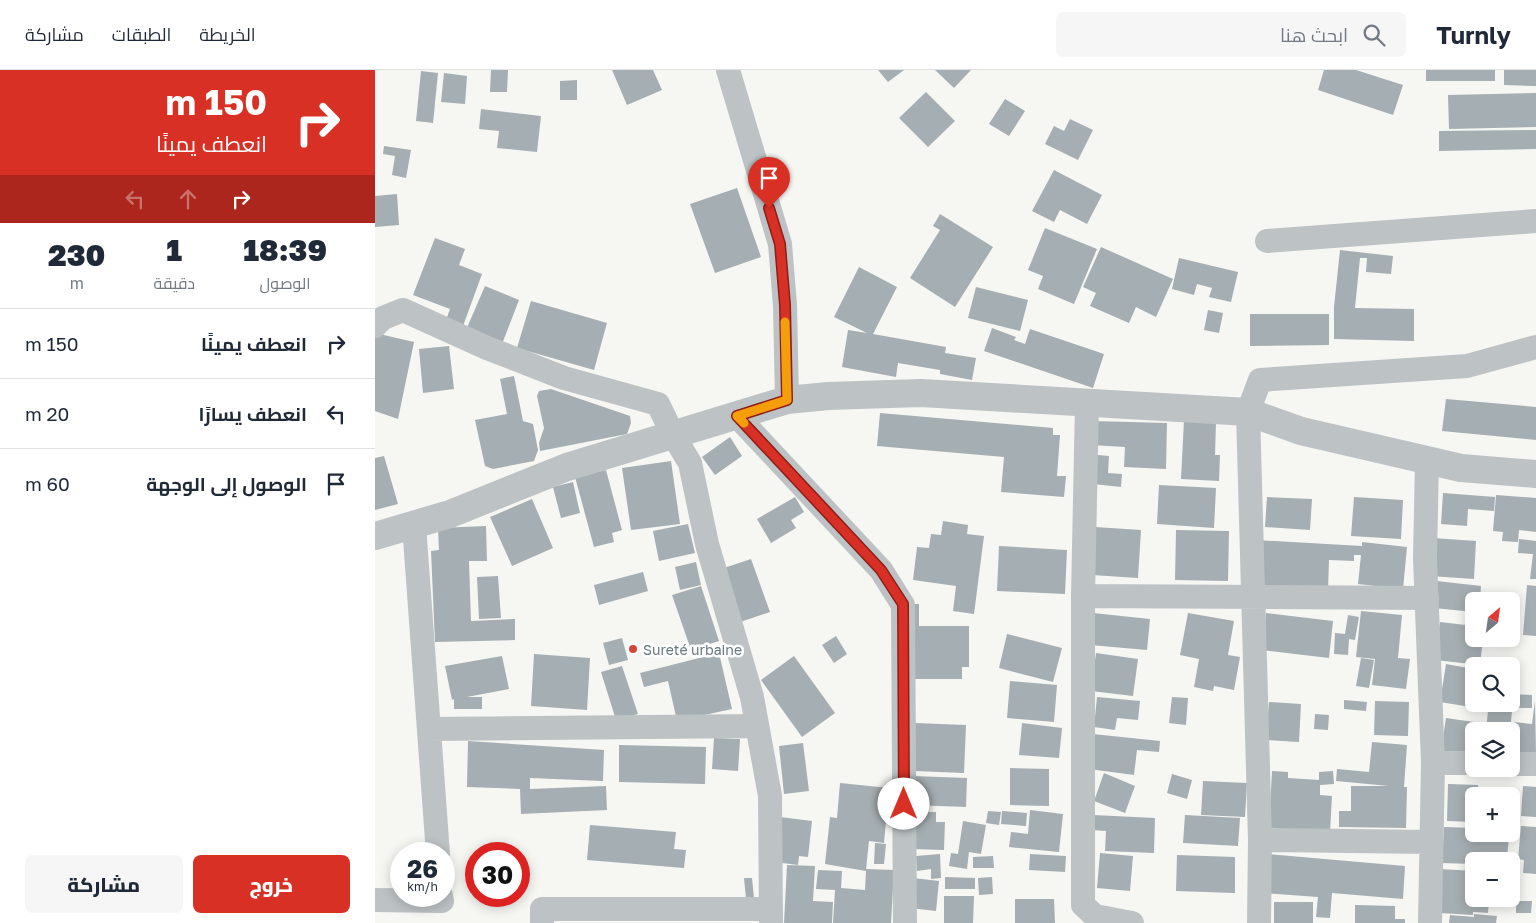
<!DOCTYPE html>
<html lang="ar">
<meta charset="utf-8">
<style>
body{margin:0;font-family:"Golos Text",Cairo,sans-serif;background:#f6f6f7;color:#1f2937;direction:rtl;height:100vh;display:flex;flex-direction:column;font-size:19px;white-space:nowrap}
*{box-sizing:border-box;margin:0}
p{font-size:16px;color:#747a83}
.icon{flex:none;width:28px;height:28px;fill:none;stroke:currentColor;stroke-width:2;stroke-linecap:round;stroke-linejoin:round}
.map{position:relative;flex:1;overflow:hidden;direction:ltr}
.sheet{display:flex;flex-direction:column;background:#fff;width:375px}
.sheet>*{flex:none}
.guide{background:#d93025;color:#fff;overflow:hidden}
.needle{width:32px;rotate:29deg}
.controls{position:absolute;left:1090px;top:522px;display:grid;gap:10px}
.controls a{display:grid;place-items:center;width:55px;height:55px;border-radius:8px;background:#fff;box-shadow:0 2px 12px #0003;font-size:25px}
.speed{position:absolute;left:15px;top:772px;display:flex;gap:10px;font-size:25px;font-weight:700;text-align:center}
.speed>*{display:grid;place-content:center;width:65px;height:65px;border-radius:50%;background:#fff;box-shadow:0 2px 12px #0003;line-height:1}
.speed small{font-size:12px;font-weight:400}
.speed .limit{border:8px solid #d22;background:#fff;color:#111}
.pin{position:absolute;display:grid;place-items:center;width:42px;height:42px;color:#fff;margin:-51px -21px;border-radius:50% 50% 50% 0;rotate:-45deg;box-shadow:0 0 5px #0007}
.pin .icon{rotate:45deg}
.me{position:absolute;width:55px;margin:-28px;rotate:0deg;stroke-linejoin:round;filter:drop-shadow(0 0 4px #0008)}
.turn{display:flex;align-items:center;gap:18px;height:105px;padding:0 25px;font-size:22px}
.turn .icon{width:65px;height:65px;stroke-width:2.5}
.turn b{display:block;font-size:35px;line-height:42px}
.lanes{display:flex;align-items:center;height:48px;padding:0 25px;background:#0003;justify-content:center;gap:25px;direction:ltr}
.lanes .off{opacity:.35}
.eta{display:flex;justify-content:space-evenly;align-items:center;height:85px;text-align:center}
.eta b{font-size:30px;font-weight:800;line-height:35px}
.primary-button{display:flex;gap:10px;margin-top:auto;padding:10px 25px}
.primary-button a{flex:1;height:58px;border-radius:8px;background:#d93025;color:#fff;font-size:20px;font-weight:800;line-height:58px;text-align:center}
.primary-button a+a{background:#f6f6f7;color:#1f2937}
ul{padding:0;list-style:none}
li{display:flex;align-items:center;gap:15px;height:70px;padding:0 25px;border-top:1px solid #e0e1e3}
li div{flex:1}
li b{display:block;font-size:19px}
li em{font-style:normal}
header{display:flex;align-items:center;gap:30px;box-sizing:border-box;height:70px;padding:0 25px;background:#fff;border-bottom:1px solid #e0e1e3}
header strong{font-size:24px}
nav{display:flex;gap:28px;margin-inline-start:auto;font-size:18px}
.search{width:350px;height:45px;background:#f6f6f7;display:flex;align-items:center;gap:12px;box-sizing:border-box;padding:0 18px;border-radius:8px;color:#747a83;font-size:19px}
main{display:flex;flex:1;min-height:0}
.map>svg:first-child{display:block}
.building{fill:#a5aeb2}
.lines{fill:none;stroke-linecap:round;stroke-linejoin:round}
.minor{stroke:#bdc2c5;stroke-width:24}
.tertiary{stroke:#bdc2c5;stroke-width:28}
.route-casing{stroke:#8d1f18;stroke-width:12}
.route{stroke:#d93025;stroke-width:9}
.slow{stroke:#f59e0b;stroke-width:9}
.poi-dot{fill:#d64633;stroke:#fff;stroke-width:2}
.labels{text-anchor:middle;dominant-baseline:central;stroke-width:5;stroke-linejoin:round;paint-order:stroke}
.poi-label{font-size:14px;fill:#677982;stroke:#fff;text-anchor:start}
</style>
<header>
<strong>Turnly</strong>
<div class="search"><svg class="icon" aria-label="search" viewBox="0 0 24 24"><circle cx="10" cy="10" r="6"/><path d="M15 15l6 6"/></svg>ابحث هنا</div>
<nav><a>الخريطة</a><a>الطبقات</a><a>مشاركة</a></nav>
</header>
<main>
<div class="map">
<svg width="1161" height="853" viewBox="0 0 1161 853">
<rect width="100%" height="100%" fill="#f6f6f3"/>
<path class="building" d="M 116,0 L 133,0 L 132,22 L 115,22 Z
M 237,0 L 278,0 L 287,20 L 252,35 Z
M 503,0 L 529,0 L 513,12 Z
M 560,0 L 596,0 L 579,18 Z
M 949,0 L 981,0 L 1028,15 L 1018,45 L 943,20 Z
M 1051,0 L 1120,0 L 1120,11 L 1051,11 Z
M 1129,0 L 1161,0 L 1161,16 L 1129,15 Z
M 46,1 L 63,3 L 58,53 L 41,51 Z
M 69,3 L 92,6 L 90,34 L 66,32 Z
M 202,10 L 202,30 L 185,30 L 185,11 Z
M 551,22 L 580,51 L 553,77 L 524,48 Z
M 1161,23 L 1161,57 L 1074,59 L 1073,25 Z
M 630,29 L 650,41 L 634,66 L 614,54 Z
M 106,39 L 166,46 L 162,82 L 122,78 L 124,61 L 104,59 Z
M 695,49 L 718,60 L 703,90 L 670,74 L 679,56 L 689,61 Z
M 1161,60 L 1161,79 L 1064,81 L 1064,61 Z
M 9,76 L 36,80 L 31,108 L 17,105 L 20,86 L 8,84 Z
M 679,100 L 727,125 L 712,154 L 685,140 L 679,152 L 657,141 Z
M 362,118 L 386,187 L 340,203 L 315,134 Z
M 22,124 L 24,155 L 0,157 L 0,126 Z
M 565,144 L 618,177 L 580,237 L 535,208 L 565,160 L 558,156 Z
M 670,158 L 722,179 L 699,234 L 663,219 L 668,206 L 653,200 Z
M 60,168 L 90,179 L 84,195 L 107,204 L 88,256 L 71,250 L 75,239 L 38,225 Z
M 726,177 L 798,209 L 781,247 L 761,237 L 754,253 L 715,236 L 721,223 L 708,217 Z
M 965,180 L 1018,186 L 1016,204 L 991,202 L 992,188 L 985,188 L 980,238 L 1039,239 L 1039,271 L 959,269 L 959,237 Z
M 804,188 L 863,202 L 856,232 L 834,227 L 837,218 L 822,214 L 819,225 L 797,219 Z
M 484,197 L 522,217 L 498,264 L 571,277 L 570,283 L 601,288 L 597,310 L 565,304 L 565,300 L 523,293 L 521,307 L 467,297 L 473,260 L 492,263 L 459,247 Z
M 110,216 L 144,230 L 127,274 L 91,260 Z
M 601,217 L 653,230 L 645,261 L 593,248 Z
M 156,231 L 232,253 L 219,300 L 142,278 Z
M 833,240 L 848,243 L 844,263 L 829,260 Z
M 875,244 L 954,244 L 954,275 L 875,276 Z
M 617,258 L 641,267 L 639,270 L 650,274 L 655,259 L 729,284 L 718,318 L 609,281 Z
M 0,263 L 39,272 L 23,349 L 0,341 Z
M 74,276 L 79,319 L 48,323 L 44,279 Z
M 139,306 L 148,351 L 158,354 L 163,380 L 159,391 L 118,399 L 110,396 L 100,350 L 132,344 L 125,309 Z
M 176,319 L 255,346 L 256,353 L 252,364 L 165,381 L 164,373 L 169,358 L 162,326 L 164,321 Z
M 1071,329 L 1161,337 L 1161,370 L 1067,361 Z
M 505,343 L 678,358 L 678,365 L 685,365 L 682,406 L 691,406 L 689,427 L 626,422 L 629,387 L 502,376 Z
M 809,350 L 841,352 L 840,385 L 845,385 L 844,411 L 806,409 Z
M 717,351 L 792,353 L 791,399 L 749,397 L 750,377 L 716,375 Z
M 355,367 L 367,386 L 340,405 L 327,387 Z
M 712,384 L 734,386 L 733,403 L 747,404 L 746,417 L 709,413 Z
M 9,386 L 23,434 L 0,440 L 0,388 Z
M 296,391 L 305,454 L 256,460 L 247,398 Z
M 231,400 L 247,460 L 237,463 L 239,472 L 219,477 L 200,407 Z
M 198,412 L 205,443 L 186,448 L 178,417 Z
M 784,415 L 841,418 L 839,458 L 782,454 Z
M 1068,423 L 1120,427 L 1119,441 L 1093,439 L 1092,456 L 1066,454 Z
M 1121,425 L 1161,428 L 1161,462 L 1144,460 L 1143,472 L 1127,471 L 1128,462 L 1118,461 Z
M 420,427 L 429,442 L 416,450 L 421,458 L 396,473 L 382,449 Z
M 892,427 L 937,429 L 935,460 L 890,457 Z
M 979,427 L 1028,430 L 1026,469 L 976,466 Z
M 157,429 L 178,478 L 137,496 L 115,447 Z
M 568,451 L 593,455 L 592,464 L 609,466 L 599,544 L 578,541 L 581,516 L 538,510 L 542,477 L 554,478 L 556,464 L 566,465 Z
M 313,454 L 320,483 L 284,491 L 278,461 Z
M 111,456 L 112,491 L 94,491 L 96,551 L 140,549 L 140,570 L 60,572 L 56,481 L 64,480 L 63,458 Z
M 720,457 L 766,460 L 763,508 L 717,505 Z
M 801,460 L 854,461 L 853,511 L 800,510 Z
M 1058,468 L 1101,471 L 1099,509 L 1055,506 Z
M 1144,469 L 1161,471 L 1161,509 L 1155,509 L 1158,484 L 1143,483 Z
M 880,470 L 987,476 L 987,472 L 1032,477 L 1028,519 L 983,514 L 986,485 L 979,485 L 979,491 L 954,490 L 953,521 L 887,518 Z
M 624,476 L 692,480 L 690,524 L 622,521 Z
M 376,489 L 395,542 L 362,553 L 343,500 Z
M 321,492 L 326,515 L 305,520 L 300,497 Z
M 268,502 L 273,521 L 224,535 L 219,515 Z
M 123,506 L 126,548 L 104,549 L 102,507 Z
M 1062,511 L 1106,516 L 1105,531 L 1099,531 L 1099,542 L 1059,538 Z
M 1152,515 L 1161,516 L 1161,566 L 1148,565 Z
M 326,516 L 344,571 L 316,580 L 297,525 Z
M 519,534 L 544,534 L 544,556 L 594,556 L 594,597 L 587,597 L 587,609 L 520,609 Z
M 986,541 L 1027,545 L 1023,588 L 1035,589 L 1031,619 L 997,615 L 1000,589 L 981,587 Z
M 718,543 L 775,549 L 772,580 L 715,575 Z
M 813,543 L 859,551 L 853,585 L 865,587 L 859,620 L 839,616 L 838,621 L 819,617 L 824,589 L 805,585 Z
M 891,543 L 958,551 L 954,588 L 887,580 Z
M 973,545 L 984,547 L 980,570 L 974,569 L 973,585 L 959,584 L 960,563 L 970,564 Z
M 1065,552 L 1099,556 L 1099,569 L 1108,569 L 1105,595 L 1060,590 Z
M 632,564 L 687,578 L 678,612 L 624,598 Z
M 461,566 L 472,584 L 459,593 L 447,575 Z
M 247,568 L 253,590 L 234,595 L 228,573 Z
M 344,583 L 357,639 L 302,651 L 293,611 L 269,617 L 265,603 Z
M 721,583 L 763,589 L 758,626 L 716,621 Z
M 159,584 L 215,588 L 212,640 L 156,636 Z
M 127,586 L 134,619 L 92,627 L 107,627 L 107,639 L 79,639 L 79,629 L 77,630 L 70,596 Z
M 419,586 L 460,643 L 427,667 L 386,610 Z
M 986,588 L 999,590 L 994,618 L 981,616 Z
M 1071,594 L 1099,599 L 1099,634 L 1109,634 L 1108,639 L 1065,632 Z
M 247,596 L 263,644 L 241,650 L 226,602 Z
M 635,611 L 682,615 L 679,652 L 632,648 Z
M 1136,624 L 1157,625 L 1157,638 L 1134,638 L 1134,634 L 1136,634 Z
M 722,627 L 765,631 L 763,650 L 742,648 L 740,660 L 719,657 Z
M 797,627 L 813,628 L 811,655 L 794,653 Z
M 969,630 L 992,632 L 991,641 L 969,639 Z
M 1000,631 L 1034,632 L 1033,666 L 999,665 Z
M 1160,631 L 1161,684 L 1136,681 L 1138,652 L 1157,654 Z
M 894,632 L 926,634 L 924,672 L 891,670 Z
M 1113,640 L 1137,641 L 1135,661 L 1111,661 Z
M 940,644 L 954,645 L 953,660 L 939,659 Z
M 1071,648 L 1106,653 L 1105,661 L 1099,661 L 1099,686 L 1066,682 Z
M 540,653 L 591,655 L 589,703 L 539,701 Z
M 647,653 L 687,658 L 684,688 L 644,685 Z
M 718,664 L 785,671 L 784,682 L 762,680 L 759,705 L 714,699 Z
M 339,668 L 365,669 L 363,701 L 337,699 Z
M 93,671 L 229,680 L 228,711 L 155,708 L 155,719 L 231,716 L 232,740 L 146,744 L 145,719 L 92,717 Z
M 997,672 L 1032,675 L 1029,717 L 1032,717 L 1031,758 L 964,757 L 964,741 L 976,741 L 976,716 L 1014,716 L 961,711 L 962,699 L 994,702 Z
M 428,673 L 434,721 L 409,724 L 404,676 Z
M 244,675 L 331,677 L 330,714 L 244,712 Z
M 635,698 L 674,699 L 674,736 L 635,735 Z
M 897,701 L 913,702 L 913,708 L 944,710 L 944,702 L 958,701 L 959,714 L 945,715 L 945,725 L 957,726 L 955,762 L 894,758 Z
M 729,703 L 760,716 L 750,743 L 719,731 Z
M 797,704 L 817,710 L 812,729 L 792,723 Z
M 538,706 L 592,708 L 591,737 L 537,735 Z
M 828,711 L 872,713 L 870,747 L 826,745 Z
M 465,713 L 514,718 L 509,773 L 494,771 L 491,799 L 519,800 L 516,853 L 458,853 L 460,820 L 441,819 L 443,800 L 467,801 L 466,818 L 490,820 L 491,801 L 450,794 L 455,747 L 462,748 Z
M 1073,714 L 1103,715 L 1103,726 L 1099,726 L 1099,752 L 1072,751 Z
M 1148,716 L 1161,717 L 1161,747 L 1146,746 Z
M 655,740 L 688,744 L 684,782 L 634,777 L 636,762 L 653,764 Z
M 613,741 L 626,742 L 624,755 L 611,753 Z
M 627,741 L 652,743 L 651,756 L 626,754 Z
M 536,742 L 561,742 L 561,752 L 570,752 L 569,780 L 536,779 Z
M 718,745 L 780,748 L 779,783 L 730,781 L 731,761 L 717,760 Z
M 810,745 L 865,748 L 863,776 L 808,773 Z
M 405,747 L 437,751 L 433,787 L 424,786 L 423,795 L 400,792 Z
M 588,751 L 611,755 L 606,784 L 594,782 L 592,799 L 574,796 L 576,783 L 583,784 Z
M 215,755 L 301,762 L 299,779 L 311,780 L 309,798 L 212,790 Z
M 1146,756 L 1161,757 L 1161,804 L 1148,803 L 1149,790 L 1143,789 Z
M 1069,757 L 1099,758 L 1099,764 L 1134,764 L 1132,791 L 1099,791 L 1099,794 L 1067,793 Z
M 500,773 L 511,774 L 509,794 L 499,794 Z
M 725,783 L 758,786 L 755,821 L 722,818 Z
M 565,784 L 566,808 L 556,809 L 556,799 L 542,801 L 541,786 Z
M 655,784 L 691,786 L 690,802 L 654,800 Z
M 893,784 L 1030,796 L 1028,829 L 957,823 L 955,848 L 941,847 L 943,827 L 890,823 Z
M 802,785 L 860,787 L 860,823 L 801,821 Z
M 618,786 L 619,798 L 598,798 L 598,787 Z
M 412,795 L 440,796 L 438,831 L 458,832 L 457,853 L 409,853 Z
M 1065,799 L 1099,801 L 1099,829 L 1114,829 L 1113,843 L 1098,842 L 1098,845 L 1064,843 Z
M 570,807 L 600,808 L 600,819 L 570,819 Z
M 617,807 L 618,824 L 604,825 L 603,808 Z
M 369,808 L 377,808 L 379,828 L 371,829 Z
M 538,808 L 564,811 L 561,841 L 535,838 Z
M 569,826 L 599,826 L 598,853 L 569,853 Z
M 640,829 L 679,829 L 680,853 L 640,853 Z
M 1141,831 L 1157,831 L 1156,843 L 1141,843 Z
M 899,832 L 938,832 L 938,853 L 899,853 Z
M 980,835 L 1020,836 L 1020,849 L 1030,849 L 1030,853 L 980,853 Z
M 1099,844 L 1122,846 L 1121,853 L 1074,853 L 1075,845 L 1099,847 Z"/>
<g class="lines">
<path class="minor" d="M 353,0 L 405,174 L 410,235 L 412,330
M 892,171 L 1161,151
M 0,256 L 8,248 L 28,240 L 112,278 L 189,308 L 283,334 L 298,365 L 315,393 L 332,474 L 377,627 L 395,726 L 396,853
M 712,333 L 708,526 L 708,835 L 720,846 L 757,853
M 362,346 L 506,500 L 528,535 L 530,853
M 1052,390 L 1050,489 L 1058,693 L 1055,853
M 39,455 L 63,784
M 708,526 L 1052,528
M 54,659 L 382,656
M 1058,693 L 1099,693
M 1136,694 L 1161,694
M 885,770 L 1056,772
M 0,830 L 67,831 L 66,826
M 167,853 L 167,839 L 396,839
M 884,853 L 885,770 L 873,342 L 885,310 L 1092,296 L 1161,277"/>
<path class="tertiary" d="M 0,466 L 75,444 L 192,397 L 412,330 L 453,326 L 546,323 L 873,342 L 926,361 L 1086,398 L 1161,404"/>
</g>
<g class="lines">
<g class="route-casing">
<path id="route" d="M 394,138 L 405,174 L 410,235 L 412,330 L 362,346 L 506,500 L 528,534 L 529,734"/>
</g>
<use href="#route" class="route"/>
<path class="slow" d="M 369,353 L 362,346 L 412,330 L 410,252"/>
</g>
<circle class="poi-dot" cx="258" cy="579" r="5"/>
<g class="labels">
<g class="poi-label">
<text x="268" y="579">Sureté urbaine</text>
</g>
</g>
</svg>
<div class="controls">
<a><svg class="needle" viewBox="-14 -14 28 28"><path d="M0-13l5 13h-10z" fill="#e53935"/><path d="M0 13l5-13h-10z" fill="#747a83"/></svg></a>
<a><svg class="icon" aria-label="search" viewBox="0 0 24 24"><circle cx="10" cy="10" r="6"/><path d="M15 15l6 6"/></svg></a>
<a><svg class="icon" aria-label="layers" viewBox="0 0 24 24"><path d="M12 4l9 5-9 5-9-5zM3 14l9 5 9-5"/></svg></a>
<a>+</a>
<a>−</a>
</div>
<div class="speed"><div>26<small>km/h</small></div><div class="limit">30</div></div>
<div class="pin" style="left:394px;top:138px;background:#d93025"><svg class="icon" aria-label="arrive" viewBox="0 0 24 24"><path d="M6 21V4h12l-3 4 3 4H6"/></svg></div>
<svg class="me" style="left:529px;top:734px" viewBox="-20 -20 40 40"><circle r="19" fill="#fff"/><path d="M0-13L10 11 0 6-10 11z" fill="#d93025"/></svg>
</div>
<section class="sheet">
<div class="guide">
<div class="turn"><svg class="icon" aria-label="right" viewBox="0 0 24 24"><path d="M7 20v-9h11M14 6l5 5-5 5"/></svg><div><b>150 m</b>انعطف يمينًا</div></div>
<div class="lanes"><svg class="icon off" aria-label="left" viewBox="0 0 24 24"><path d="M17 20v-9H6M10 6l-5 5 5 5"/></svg><svg class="icon off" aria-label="ahead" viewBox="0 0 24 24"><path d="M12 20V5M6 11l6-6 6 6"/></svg><svg class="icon" aria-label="right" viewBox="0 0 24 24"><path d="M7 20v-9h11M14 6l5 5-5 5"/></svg></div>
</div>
<div class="eta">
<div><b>18:39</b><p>الوصول</p></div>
<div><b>1</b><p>دقيقة</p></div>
<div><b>230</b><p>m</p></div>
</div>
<ul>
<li><svg class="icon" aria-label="right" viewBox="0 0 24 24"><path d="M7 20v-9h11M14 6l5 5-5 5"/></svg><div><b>انعطف يمينًا</b></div><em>150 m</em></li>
<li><svg class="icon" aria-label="left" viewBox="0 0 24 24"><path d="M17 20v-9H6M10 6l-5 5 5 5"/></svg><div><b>انعطف يسارًا</b></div><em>20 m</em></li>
<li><svg class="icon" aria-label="arrive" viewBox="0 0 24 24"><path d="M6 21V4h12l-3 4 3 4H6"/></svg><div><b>الوصول إلى الوجهة</b></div><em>60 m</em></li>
</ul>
<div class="primary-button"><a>خروج</a><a>مشاركة</a></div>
</section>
</main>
